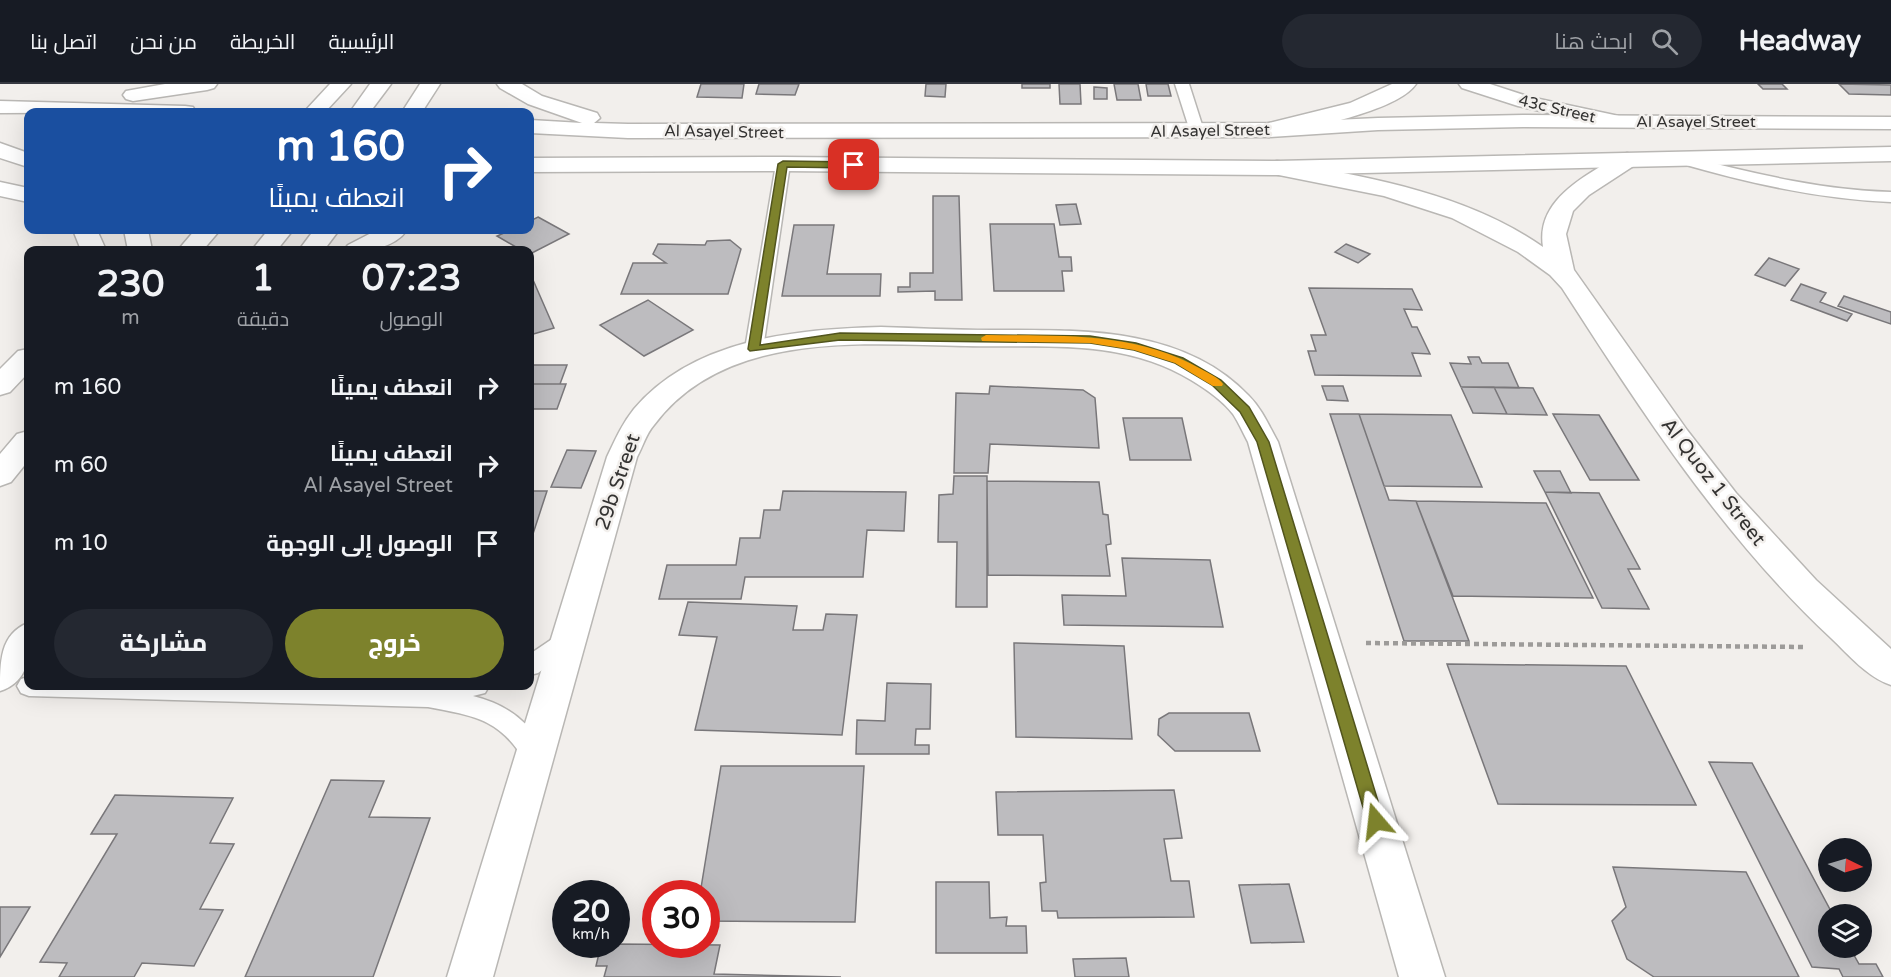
<!DOCTYPE html>
<html lang="ar">
<meta charset="utf-8">
<style>
body{margin:0;font-family:"Varela Round",Cairo,sans-serif;background:#242831;color:#f1f3f6;direction:rtl;height:100vh;display:flex;flex-direction:column;font-size:22px;white-space:nowrap}
*{box-sizing:border-box;margin:0}
p{font-size:20px;color:#9ea1a6}
.icon{flex:none;width:33px;height:33px;fill:none;stroke:currentColor;stroke-width:2;stroke-linecap:round;stroke-linejoin:round}
.map{position:relative;flex:1;overflow:hidden;direction:ltr}
.details{position:absolute;left:24px;top:162px;width:510px;height:444px;display:flex;flex-direction:column;background:#171b24;border-radius:12px;box-shadow:0 6px 24px #0002;direction:rtl}
.details>*{flex:none}
.top-card{position:absolute;left:24px;top:24px;width:510px;height:126px;border-radius:12px;box-shadow:0 6px 24px #0002;direction:rtl;background:#1a4fa0;color:#fff;overflow:hidden}
.needle{width:39px;rotate:95deg}
.tools{position:absolute;left:1818px;top:754px;display:grid;gap:12px}
.tools a{display:grid;place-items:center;width:54px;height:54px;border-radius:50%;background:#171b24;box-shadow:0 6px 24px #0002;font-size:30px}
.speed{position:absolute;left:552px;top:796px;display:flex;gap:12px;font-size:30px;font-weight:700;text-align:center}
.speed>*{display:grid;place-content:center;width:78px;height:78px;border-radius:50%;background:#171b24;box-shadow:0 6px 24px #0002;line-height:1}
.speed small{font-size:15px;font-weight:400}
.speed .limit{border:9px solid #d22;background:#fff;color:#111}
.pin{position:absolute;display:grid;place-items:center;width:51px;height:51px;color:#fff;margin:-26px;border-radius:12px;box-shadow:0 3px 9px #0006}
.me{position:absolute;width:66px;margin:-33px;rotate:343deg;stroke-linejoin:round;filter:drop-shadow(0 0 4px #0008)}
.turn{display:flex;align-items:center;gap:21px;height:126px;padding:0 30px;font-size:27px}
.turn .icon{width:78px;height:78px;stroke-width:2.5}
.turn b{display:block;font-size:42px;line-height:51px}
.eta{display:flex;justify-content:space-evenly;align-items:center;height:102px;text-align:center}
.eta b{font-size:36px;font-weight:800;line-height:42px}
.cta{display:flex;gap:12px;margin-top:auto;padding:12px 30px}
.cta a{flex:1;height:69px;border-radius:36px;background:#7d822c;color:#fff;font-size:24px;font-weight:800;line-height:69px;text-align:center}
.cta a+a{background:#242831;color:#f1f3f6}
ul{padding:0;list-style:none}
li{display:flex;align-items:center;gap:18px;height:78px;padding:0 30px}
li div{flex:1}
li b{display:block;font-size:22px}
li em{font-style:normal}
header{display:flex;align-items:center;gap:36px;box-sizing:border-box;height:84px;padding:0 30px;background:#171b24;border-bottom:2px solid #363941}
header strong{font-size:28px}
nav{display:flex;gap:33px;margin-inline-start:auto;font-size:21px}
.search{width:420px;height:54px;background:#242831;display:flex;align-items:center;gap:15px;box-sizing:border-box;padding:0 21px;border-radius:33px;color:#9ea1a6;font-size:22px}
.map>svg:first-child{display:block}
.building{fill:#bdbcbf;stroke:#79777a;stroke-width:1.5}
.lines{fill:none;stroke-linecap:round;stroke-linejoin:round}
.service-casing{stroke:#b9b7b4;stroke-width:3}
.minor-casing{stroke:#b9b7b4;stroke-width:3}
.tertiary-casing{stroke:#b9b7b4;stroke-width:3}
.secondary-casing{stroke:#b9b7b4;stroke-width:3}
.path{stroke:#9d9b99;stroke-width:4.5;stroke-dasharray:5 4;stroke-linecap:butt}
.service{fill:#fff;fill-rule:evenodd}
.minor{fill:#fff;fill-rule:evenodd}
.tertiary{fill:#fff;fill-rule:evenodd}
.secondary{fill:#fff;fill-rule:evenodd}
.route{fill:#7d822c;stroke:#51541d;stroke-width:1.5}
.slow{fill:#f59e0b}
.labels{text-anchor:middle;dominant-baseline:central;stroke-width:5;stroke-linejoin:round;paint-order:stroke}
.far-street-label{font-size:16px;fill:#343332;stroke:#f2efec}
.street-label{font-size:20px;fill:#343332;stroke:#f2efec}
</style>
<header>
<strong>Headway</strong>
<div class="search"><svg class="icon" aria-label="search" viewBox="0 0 24 24"><circle cx="10" cy="10" r="6"/><path d="M15 15l6 6"/></svg>ابحث هنا</div>
<nav><a>الرئيسية</a><a>الخريطة</a><a>من نحن</a><a>اتصل بنا</a></nav>
</header>
<div class="map">
<svg width="1891" height="893" viewBox="0 0 1891 893">
<rect width="100%" height="100%" fill="#f2efec"/>
<path class="building" d="M 701,0 L 744,0 L 742,14 L 697,13 Z
M 759,0 L 799,0 L 795,11 L 756,10 Z
M 926,0 L 946,0 L 945,13 L 925,12 Z
M 1022,0 L 1050,0 L 1050,4 L 1022,4 Z
M 1059,0 L 1080,0 L 1081,20 L 1060,20 Z
M 1114,0 L 1138,0 L 1141,16 L 1117,16 Z
M 1146,0 L 1168,0 L 1171,12 L 1148,12 Z
M 1758,0 L 1782,0 L 1787,5 L 1763,5 Z
M 1839,0 L 1891,1 L 1891,11 L 1849,10 Z
M 1094,3 L 1107,4 L 1107,15 L 1094,15 Z
M 933,112 L 959,112 L 962,216 L 935,216 L 935,207 L 898,208 L 898,203 L 910,203 L 910,189 L 933,189 Z
M 1076,120 L 1081,140 L 1060,141 L 1056,121 Z
M 538,133 L 569,150 L 530,170 L 530,166 L 521,166 L 497,152 L 511,146 L 530,146 L 530,137 Z
M 990,140 L 1054,140 L 1059,173 L 1071,173 L 1072,187 L 1062,187 L 1064,207 L 994,207 Z
M 794,141 L 834,141 L 827,190 L 881,190 L 880,212 L 782,212 Z
M 730,156 L 741,165 L 728,210 L 621,210 L 633,179 L 666,179 L 653,170 L 658,160 L 705,161 L 707,157 Z
M 1346,160 L 1370,170 L 1358,179 L 1335,168 Z
M 1769,174 L 1799,185 L 1785,202 L 1755,191 Z
M 530,189 L 554,244 L 530,251 Z
M 1801,200 L 1826,209 L 1820,218 L 1852,230 L 1847,237 L 1791,216 Z
M 1309,204 L 1412,205 L 1422,226 L 1404,225 L 1412,243 L 1417,243 L 1430,270 L 1412,269 L 1421,292 L 1315,291 L 1308,267 L 1316,267 L 1311,251 L 1326,251 Z
M 1844,212 L 1891,228 L 1891,240 L 1838,222 Z
M 648,216 L 693,246 L 644,272 L 600,241 Z
M 1468,273 L 1479,273 L 1482,279 L 1508,279 L 1519,304 L 1461,303 L 1450,279 L 1471,280 Z
M 530,281 L 567,281 L 560,300 L 530,300 Z
M 530,300 L 566,300 L 557,325 L 530,325 Z
M 990,302 L 1083,306 L 1095,314 L 1099,364 L 990,360 L 988,389 L 954,389 L 956,309 L 989,310 Z
M 1322,302 L 1343,302 L 1348,317 L 1327,316 Z
M 1461,303 L 1494,303 L 1507,330 L 1473,329 Z
M 1494,303 L 1533,304 L 1547,331 L 1507,330 Z
M 1330,330 L 1359,330 L 1389,416 L 1416,417 L 1469,557 L 1404,557 Z
M 1359,330 L 1451,331 L 1482,403 L 1384,402 Z
M 1553,330 L 1599,331 L 1639,396 L 1590,396 Z
M 1123,334 L 1182,334 L 1191,376 L 1130,376 Z
M 567,366 L 596,367 L 581,404 L 551,403 Z
M 1534,387 L 1560,387 L 1571,409 L 1545,408 Z
M 954,392 L 987,392 L 987,523 L 956,523 L 957,458 L 938,458 L 939,411 L 953,410 Z
M 987,397 L 1099,398 L 1103,430 L 1108,431 L 1111,460 L 1106,461 L 1110,492 L 988,491 Z
M 530,407 L 547,407 L 530,459 Z
M 783,407 L 906,408 L 904,447 L 867,446 L 863,493 L 745,493 L 741,515 L 659,515 L 667,481 L 736,481 L 740,454 L 760,454 L 764,426 L 780,426 Z
M 1545,408 L 1599,409 L 1640,485 L 1628,485 L 1649,525 L 1602,524 Z
M 1416,417 L 1546,419 L 1593,514 L 1453,512 Z
M 1122,474 L 1210,476 L 1223,543 L 1064,541 L 1062,511 L 1126,512 Z
M 688,518 L 797,522 L 793,546 L 823,546 L 826,530 L 857,531 L 842,651 L 695,646 L 717,553 L 679,551 Z
M 1014,559 L 1124,562 L 1132,655 L 1016,653 Z
M 1447,580 L 1626,582 L 1696,721 L 1498,720 Z
M 887,599 L 931,600 L 930,645 L 916,645 L 915,661 L 929,661 L 929,670 L 856,670 L 857,636 L 885,637 Z
M 1169,629 L 1249,629 L 1260,667 L 1175,667 L 1158,651 L 1159,635 Z
M 1709,678 L 1752,679 L 1833,831 L 1828,831 L 1828,864 L 1850,864 L 1859,880 L 1876,880 L 1883,893 L 1843,893 L 1839,885 L 1812,883 Z
M 721,682 L 864,682 L 855,838 L 706,837 L 706,810 L 700,810 Z
M 331,696 L 384,697 L 369,733 L 430,734 L 373,893 L 245,893 Z
M 1174,706 L 1182,754 L 1164,755 L 1171,797 L 1189,797 L 1194,833 L 1058,834 L 1057,827 L 1042,827 L 1040,799 L 1046,798 L 1043,751 L 998,751 L 996,708 Z
M 115,711 L 233,714 L 210,759 L 234,760 L 200,825 L 223,826 L 194,882 L 142,879 L 134,893 L 59,893 L 67,879 L 40,878 L 117,750 L 91,750 Z
M 1613,783 L 1746,788 L 1799,893 L 1654,893 L 1627,875 L 1612,837 L 1626,823 Z
M 936,798 L 989,798 L 990,834 L 1007,833 L 1006,842 L 1026,842 L 1027,869 L 936,869 Z
M 1289,800 L 1304,858 L 1251,859 L 1239,801 Z
M 0,823 L 30,823 L 0,873 Z
M 616,860 L 720,861 L 714,890 L 841,893 L 604,893 L 607,882 L 596,882 L 601,861 Z
M 1126,874 L 1129,893 L 1075,893 L 1073,875 Z"/>
<g class="lines">
<g class="service-casing">
<path id="service" d="M 1175,0 L 1189,0 L 1204,47 L 1202,50 L 1192,50 L 1190,47 Z
M 1684,72 C 1753,89 1819,106 1891,108 L 1891,118 C 1818,115 1749,99 1679,79 L 1677,76 L 1679,73 Z
M 783,76 L 790,80 L 763,265 L 760,269 L 748,269 L 745,265 L 776,80 Z
M 569,546 L 577,549 L 580,555 L 577,561 L 538,589 L 530,591 L 530,570 L 561,549 Z
M 28,593 L 28,602 L 429,603 L 489,602 L 485,609 L 473,612 C 509,621 531,639 548,672 L 544,679 L 535,683 L 526,679 C 501,635 475,632 428,623 L 29,612 L 21,609 L 17,602 L 21,595 Z"/>
</g>
<g class="minor-casing">
<path id="minor" d="M 1392,0 L 1416,0 C 1397,28 1303,45 1269,53 L 1261,51 L 1258,46 L 1261,41 L 1350,19 Z
M 1459,0 L 1490,0 L 1530,13 L 1619,32 L 1622,37 L 1619,42 L 1611,43 L 1518,22 L 1462,4 Z
M 1627,69 L 1635,71 L 1638,76 L 1635,81 L 1589,111 L 1573,127 L 1566,150 L 1574,186 L 1687,346 L 1736,409 L 1816,496 L 1891,565 L 1891,601 C 1867,593 1849,571 1831,554 C 1722,452 1642,328 1562,204 L 1550,191 L 1518,168 L 1452,134 L 1384,112 L 1269,89 L 1266,84 L 1269,79 L 1277,77 C 1368,93 1466,109 1543,163 C 1537,125 1568,102 1598,84 C 1607,78 1616,72 1627,69 Z
M 0,98 L 28,104 L 28,118 L 0,112 Z
M 73,146 L 97,146 L 106,166 L 81,166 Z
M 881,243 C 918,244 954,246 991,246 C 1079,246 1183,242 1249,312 C 1262,325 1269,342 1278,358 L 1445,893 L 1399,893 L 1248,358 C 1243,349 1239,339 1233,330 C 1222,316 1206,305 1191,296 C 1122,254 1044,264 966,262 C 862,260 725,246 654,341 C 646,350 643,362 637,373 L 493,893 L 447,893 L 607,373 C 615,356 622,340 634,325 C 693,255 796,245 881,243 Z
M 28,265 L 28,289 L 10,308 L 0,311 L 0,285 L 18,267 Z"/>
</g>
<g class="tertiary-casing">
<path id="tertiary" d="M 330,0 L 351,0 L 325,28 L 304,28 Z
M 420,0 L 440,0 L 422,28 L 402,28 Z
M 195,146 L 220,146 L 203,166 L 178,166 Z
M 314,146 L 339,146 L 324,166 L 299,166 Z
M 28,347 L 28,377 L 11,398 L 0,402 L 0,370 L 17,350 Z
M 28,539 C 31,567 31,597 0,607 C 0,578 0,550 28,539 Z"/>
</g>
<g class="secondary-casing">
<path id="secondary" d="M 165,0 L 217,0 L 214,4 L 207,6 L 133,17 L 126,15 L 123,11 L 126,7 Z
M 370,0 L 391,0 L 370,28 L 350,28 Z
M 497,0 L 522,0 L 542,12 L 597,29 L 600,34 L 594,39 L 628,40 L 1269,39 L 1378,34 L 1523,31 L 1891,33 L 1891,45 L 1523,43 L 1378,46 L 1269,53 L 628,54 L 530,49 L 530,36 L 582,39 L 528,20 L 500,4 Z
M 0,17 L 185,22 L 193,23 L 196,28 L 0,29 Z
M 0,59 L 28,69 L 28,83 L 0,74 Z
M 1891,63 L 1891,77 L 1277,91 L 783,87 L 530,88 L 530,74 L 783,73 L 1277,77 Z
M 124,146 L 148,146 L 152,166 L 128,166 Z
M 268,146 L 293,146 L 277,166 L 252,166 Z
M 377,146 L 407,146 C 394,165 365,168 344,166 L 348,161 Z"/>
</g>
<path class="path" d="M 1366,559 L 1803,563"/>
<use href="#service" class="service"/>
<use href="#minor" class="minor"/>
<use href="#tertiary" class="tertiary"/>
<use href="#secondary" class="secondary"/>
</g>
<path class="route" d="M 783,77 L 854,78 L 858,81 L 854,84 L 787,83 L 760,261 L 840,249 L 1090,252 L 1136,259 L 1183,274 L 1221,296 L 1249,323 L 1269,358 L 1384,737 L 1382,742 L 1376,745 L 1369,742 L 1367,737 L 1257,358 L 1240,328 L 1212,301 L 1175,279 L 1134,266 L 1090,259 L 840,256 L 750,267 L 748,265 L 778,80 Z"/>
<path class="slow" d="M 986,251 C 1059,252 1135,247 1201,285 C 1208,289 1218,293 1223,300 L 1222,302 L 1213,302 L 1175,279 L 1134,266 L 1090,259 L 982,257 L 981,254 Z"/>
<g class="labels">
<g class="far-street-label">
<text transform="translate(1557 25) rotate(13)">43c Street</text>
<text x="1696" y="38">Al Asayel Street</text>
<text transform="translate(1210 47) rotate(-1)">Al Asayel Street</text>
<text transform="translate(724 48) rotate(1)">Al Asayel Street</text>
</g>
<g class="street-label">
<text transform="translate(618 398) rotate(-71)">29b Street</text>
<text transform="translate(1713 398) rotate(52)">Al Quoz 1 Street</text>
</g>
</g>
</svg>
<div class="tools">
<a><svg class="needle" viewBox="-14 -14 28 28"><path d="M0-13l5 13h-10z" fill="#e53935"/><path d="M0 13l5-13h-10z" fill="#9ea1a6"/></svg></a>
<a><svg class="icon" aria-label="layers" viewBox="0 0 24 24"><path d="M12 4l9 5-9 5-9-5zM3 14l9 5 9-5"/></svg></a>
</div>
<div class="speed"><div>20<small>km/h</small></div><div class="limit">30</div></div>
<div class="pin" style="left:854px;top:81px;background:#d93025"><svg class="icon" aria-label="arrive" viewBox="0 0 24 24"><path d="M6 21V4h12l-3 4 3 4H6"/></svg></div>
<svg class="me" style="left:1376px;top:737px" viewBox="-20 -20 40 40"><path d="M0-17L14 15 0 8-14 15z" fill="#7d822c" stroke="#fff" stroke-width="4"/></svg>
<div class="top-card">
<div class="turn"><svg class="icon" aria-label="right" viewBox="0 0 24 24"><path d="M7 20v-9h11M14 6l5 5-5 5"/></svg><div><b>160 m</b>انعطف يمينًا</div></div>
</div>
<section class="details">
<div class="eta">
<div><b>07:23</b><p>الوصول</p></div>
<div><b>1</b><p>دقيقة</p></div>
<div><b>230</b><p>m</p></div>
</div>
<ul>
<li><svg class="icon" aria-label="right" viewBox="0 0 24 24"><path d="M7 20v-9h11M14 6l5 5-5 5"/></svg><div><b>انعطف يمينًا</b></div><em>160 m</em></li>
<li><svg class="icon" aria-label="right" viewBox="0 0 24 24"><path d="M7 20v-9h11M14 6l5 5-5 5"/></svg><div><b>انعطف يمينًا</b><p>Al Asayel Street</p></div><em>60 m</em></li>
<li><svg class="icon" aria-label="arrive" viewBox="0 0 24 24"><path d="M6 21V4h12l-3 4 3 4H6"/></svg><div><b>الوصول إلى الوجهة</b></div><em>10 m</em></li>
</ul>
<div class="cta"><a>خروج</a><a>مشاركة</a></div>
</section>
</div>
